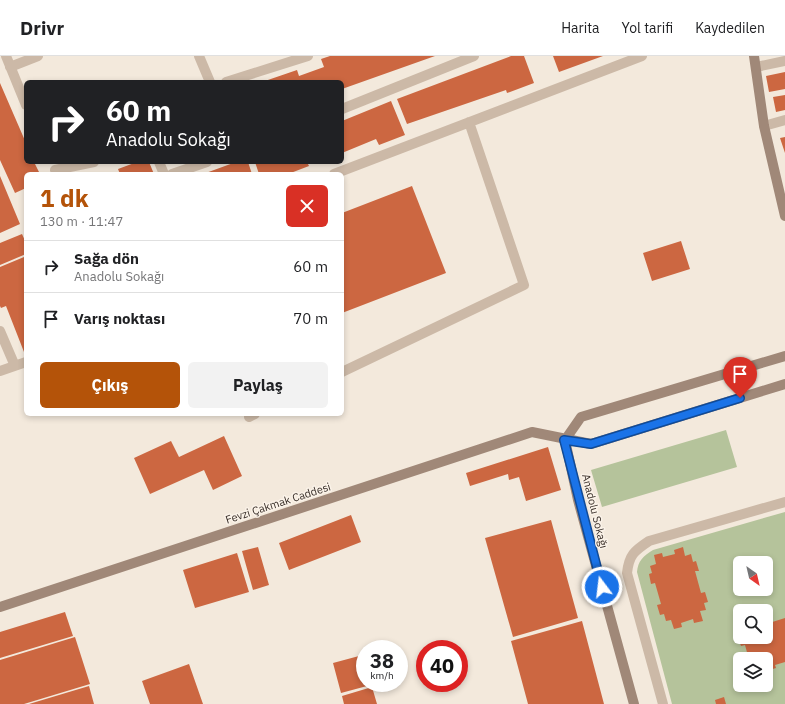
<!DOCTYPE html>
<html lang="tr">
<meta charset="utf-8">
<style>
body{margin:0;font-family:"IBM Plex Sans",sans-serif;background:#f2f2f2;color:#202124;height:100vh;display:flex;flex-direction:column;font-size:15px;white-space:nowrap}
*{box-sizing:border-box;margin:0}
p{font-size:13px;color:#757577}
.icon{flex:none;width:22px;height:22px;fill:none;stroke:currentColor;stroke-width:2;stroke-linecap:round;stroke-linejoin:round}
.map{position:relative;flex:1;overflow:hidden}
.details{position:absolute;left:24px;top:116px;width:320px;height:244px;display:flex;flex-direction:column;background:#fff;border-radius:6px;box-shadow:0 2px 6px #0003}
.details>*{flex:none}
.guide{position:absolute;left:24px;top:24px;width:320px;height:84px;border-radius:6px;box-shadow:0 2px 6px #0003;background:#202124;color:#fff;overflow:hidden}
.needle{width:26px;rotate:146deg}
.fabs{position:absolute;left:733px;top:500px;display:grid;gap:8px}
.fabs a{display:grid;place-items:center;width:40px;height:40px;border-radius:6px;background:#fff;box-shadow:0 2px 6px #0003;font-size:20px}
.speed{position:absolute;left:356px;top:584px;display:flex;gap:8px;font-size:20px;font-weight:700;text-align:center}
.speed>*{display:grid;place-content:center;width:52px;height:52px;border-radius:50%;background:#fff;box-shadow:0 2px 6px #0003;line-height:1}
.speed small{font-size:10px;font-weight:400}
.speed .limit{border:6px solid #d22;background:#fff;color:#111}
.pin{position:absolute;display:grid;place-items:center;width:34px;height:34px;color:#fff;margin:-41px -17px;border-radius:50% 50% 50% 0;rotate:-45deg;box-shadow:0 0 4px #0007}
.pin .icon{rotate:45deg}
.me{position:absolute;width:44px;margin:-22px;rotate:345deg;stroke-linejoin:round;filter:drop-shadow(0 0 3px #0008)}
.turn{display:flex;align-items:center;gap:14px;height:84px;padding:0 16px;font-size:18px}
.turn .icon{width:52px;height:52px;stroke-width:2.5}
.turn b{display:block;font-size:28px;line-height:34px}
.round{display:grid;place-items:center;flex:none;width:42px;height:42px;border-radius:6px;background:#f2f2f2}
.overview{display:flex;align-items:center;justify-content:space-between;height:68px;padding:0 16px}
h1{font-size:24px;font-weight:700;line-height:30px;color:#b45309}
.primary-button{display:flex;gap:8px;margin-top:auto;padding:8px 16px}
.primary-button a{flex:1;height:46px;border-radius:6px;background:#b45309;color:#fff;font-size:16px;font-weight:700;line-height:46px;text-align:center}
.primary-button a+a{background:#f2f2f2;color:#202124}
ul{padding:0;list-style:none}
li{display:flex;align-items:center;gap:12px;height:52px;padding:0 16px;border-top:1px solid #e0e0e0}
li div{flex:1}
li b{display:block;font-size:15px}
li em{font-style:normal}
header{display:flex;align-items:center;gap:24px;box-sizing:border-box;height:56px;padding:0 20px;background:#fff;border-bottom:1px solid #e0e0e0}
header strong{font-size:19px}
nav{display:flex;gap:22px;margin-inline-start:auto;font-size:14px}
.map>svg:first-child{display:block}
.green{fill:#b5c39b;fill-rule:evenodd}
.building{fill:#cc6741}
.lines{fill:none;stroke-linecap:round;stroke-linejoin:round}
.street{stroke:#ccb9a7;stroke-width:10}
.secondary{stroke:#a08878;stroke-width:10}
.route-casing{stroke:#114b97;stroke-width:10}
.route{stroke:#1a73e8;stroke-width:7}
.labels{text-anchor:middle;dominant-baseline:central;stroke-width:3;stroke-linejoin:round;paint-order:stroke}
.street-label{font-size:11px;fill:#382e28;stroke:#fbf3e9}
</style>
<header>
<strong>Drivr</strong>
<nav><a>Harita</a><a>Yol tarifi</a><a>Kaydedilen</a></nav>
</header>
<div class="map">
<svg width="785" height="648" viewBox="0 0 785 648">
<rect width="100%" height="100%" fill="#f3e9dc"/>
<path class="green" d="M 726,374 L 737,411 L 602,451 L 591,414 Z
M 785,456 L 785,648 L 672,648 L 637,516 C 638,505 643,500 653,494 ZM 740,507 L 766,507 L 766,533 L 740,533 ZM 740,555 L 766,555 L 766,581 L 740,581 ZM 740,603 L 766,603 L 766,629 L 740,629 Z"/>
<path class="building" d="M 330,0 L 435,0 L 342,33 L 342,26 L 262,26 L 297,14 L 299,20 L 324,11 L 321,3 Z
M 511,0 L 524,0 L 534,27 L 507,37 L 506,34 L 407,68 L 397,43 Z
M 553,0 L 603,0 L 559,16 Z
M 785,16 L 785,33 L 769,36 L 766,20 Z
M 0,27 L 26,87 L 26,106 L 34,106 L 40,118 L 26,118 L 26,132 L 15,137 L 0,104 Z
M 785,39 L 785,54 L 776,56 L 773,41 Z
M 391,45 L 405,79 L 379,89 L 376,83 L 342,97 L 342,65 Z
M 785,81 L 785,97 L 780,82 Z
M 137,106 L 149,106 L 154,118 L 120,118 L 118,113 Z
M 236,106 L 248,106 L 252,118 L 203,118 Z
M 255,106 L 307,106 L 309,110 L 288,118 L 259,118 Z
M 0,120 L 20,168 L 0,177 Z
M 412,130 L 446,217 L 342,257 L 342,157 Z
M 22,178 L 26,187 L 26,198 L 0,209 L 0,187 Z
M 681,185 L 690,213 L 652,225 L 643,197 Z
M 24,201 L 26,205 L 26,295 L 24,296 L 6,250 L 1,252 L 0,250 L 0,211 Z
M 224,380 L 242,420 L 213,434 L 204,414 L 150,438 L 134,402 L 171,385 L 179,401 Z
M 548,391 L 561,434 L 526,445 L 519,421 L 509,424 L 508,418 L 470,430 L 466,417 Z
M 351,459 L 361,486 L 289,514 L 279,487 Z
M 551,464 L 578,562 L 513,581 L 485,482 Z
M 258,491 L 269,529 L 253,534 L 242,495 Z
M 683,491 L 685,500 L 691,498 L 693,506 L 696,505 L 699,515 L 695,515 L 701,537 L 705,536 L 708,546 L 704,547 L 706,554 L 700,555 L 703,565 L 694,567 L 693,563 L 681,567 L 682,571 L 674,573 L 671,564 L 666,565 L 664,558 L 660,559 L 657,549 L 661,548 L 655,527 L 651,528 L 649,518 L 652,517 L 650,510 L 656,508 L 654,499 L 662,497 L 663,501 L 675,498 L 674,494 Z
M 237,497 L 249,536 L 195,552 L 183,514 Z
M 65,556 L 73,580 L 0,602 L 0,576 Z
M 785,562 L 785,606 L 775,609 L 776,612 L 766,615 L 766,603 L 744,603 L 744,601 L 748,600 L 745,589 L 741,590 L 738,581 L 766,581 L 766,568 Z
M 582,565 L 604,648 L 528,648 L 511,585 Z
M 75,581 L 90,628 L 24,648 L 0,648 L 0,604 Z
M 359,600 L 367,630 L 341,637 L 333,607 Z
M 189,608 L 203,648 L 150,648 L 142,625 Z
M 89,630 L 94,648 L 29,648 Z
M 372,631 L 377,648 L 344,648 L 342,640 Z
M 724,641 L 726,648 L 716,648 L 715,644 Z"/>
<g class="lines">
<path class="street" d="M 6,0 L 26,49
M 199,0 L 210,26
M 10,11 L 38,0
M 756,11 L 785,5
M 226,26 L 308,0
M 342,53 L 474,0
M 764,70 L 785,64
M 159,106 L 164,118
M 55,114 L 94,106
M 172,118 L 207,106
M 334,118 L 642,0
M 0,275 L 15,310
M 0,315 L 26,306
M 342,316 L 524,229 L 469,66
M 249,361 L 255,358
M 663,648 L 627,517 C 629,499 634,495 649,485 L 785,446"/>
<path class="secondary" d="M 754,0 L 764,70 L 785,160
M 0,551 L 532,376 L 591,388 L 785,328
M 634,648 L 578,444 L 565,384 L 581,361 L 785,300"/>
</g>
<g class="lines">
<g class="route-casing">
<path id="route" d="M 602,531 L 564,384 L 591,388 L 740,342"/>
</g>
<use href="#route" class="route"/>
</g>
<g class="labels">
<g class="street-label">
<text transform="translate(278 447) rotate(-18)">Fevzi Çakmak Caddesi</text>
<text transform="translate(595 455) rotate(76)">Anadolu Sokağı</text>
</g>
</g>
</svg>
<div class="fabs">
<a><svg class="needle" viewBox="-14 -14 28 28"><path d="M0-13l5 13h-10z" fill="#e53935"/><path d="M0 13l5-13h-10z" fill="#757577"/></svg></a>
<a><svg class="icon" aria-label="search" viewBox="0 0 24 24"><circle cx="10" cy="10" r="6"/><path d="M15 15l6 6"/></svg></a>
<a><svg class="icon" aria-label="layers" viewBox="0 0 24 24"><path d="M12 4l9 5-9 5-9-5zM3 14l9 5 9-5"/></svg></a>
</div>
<div class="speed"><div>38<small>km/h</small></div><div class="limit">40</div></div>
<div class="pin" style="left:740px;top:342px;background:#d93025"><svg class="icon" aria-label="arrive" viewBox="0 0 24 24"><path d="M6 21V4h12l-3 4 3 4H6"/></svg></div>
<svg class="me" style="left:602px;top:531px" viewBox="-20 -20 40 40"><circle r="17" fill="#1a73e8" stroke="#fff" stroke-width="3"/><path d="M0-11L8 9 0 5-8 9z" fill="#fff"/></svg>
<div class="guide">
<div class="turn"><svg class="icon" aria-label="right" viewBox="0 0 24 24"><path d="M7 20v-9h11M14 6l5 5-5 5"/></svg><div><b>60 m</b>Anadolu Sokağı</div></div>
</div>
<section class="details">
<div class="overview"><div><h1>1 dk</h1><p>130 m · 11:47</p></div><a class="round" style="background:#d93025;color:#fff"><svg class="icon" aria-label="close" viewBox="0 0 24 24"><path d="M6 6l12 12M18 6L6 18"/></svg></a></div>
<ul>
<li><svg class="icon" aria-label="right" viewBox="0 0 24 24"><path d="M7 20v-9h11M14 6l5 5-5 5"/></svg><div><b>Sağa dön</b><p>Anadolu Sokağı</p></div><em>60 m</em></li>
<li><svg class="icon" aria-label="arrive" viewBox="0 0 24 24"><path d="M6 21V4h12l-3 4 3 4H6"/></svg><div><b>Varış noktası</b></div><em>70 m</em></li>
</ul>
<div class="primary-button"><a>Çıkış</a><a>Paylaş</a></div>
</section>
</div>
